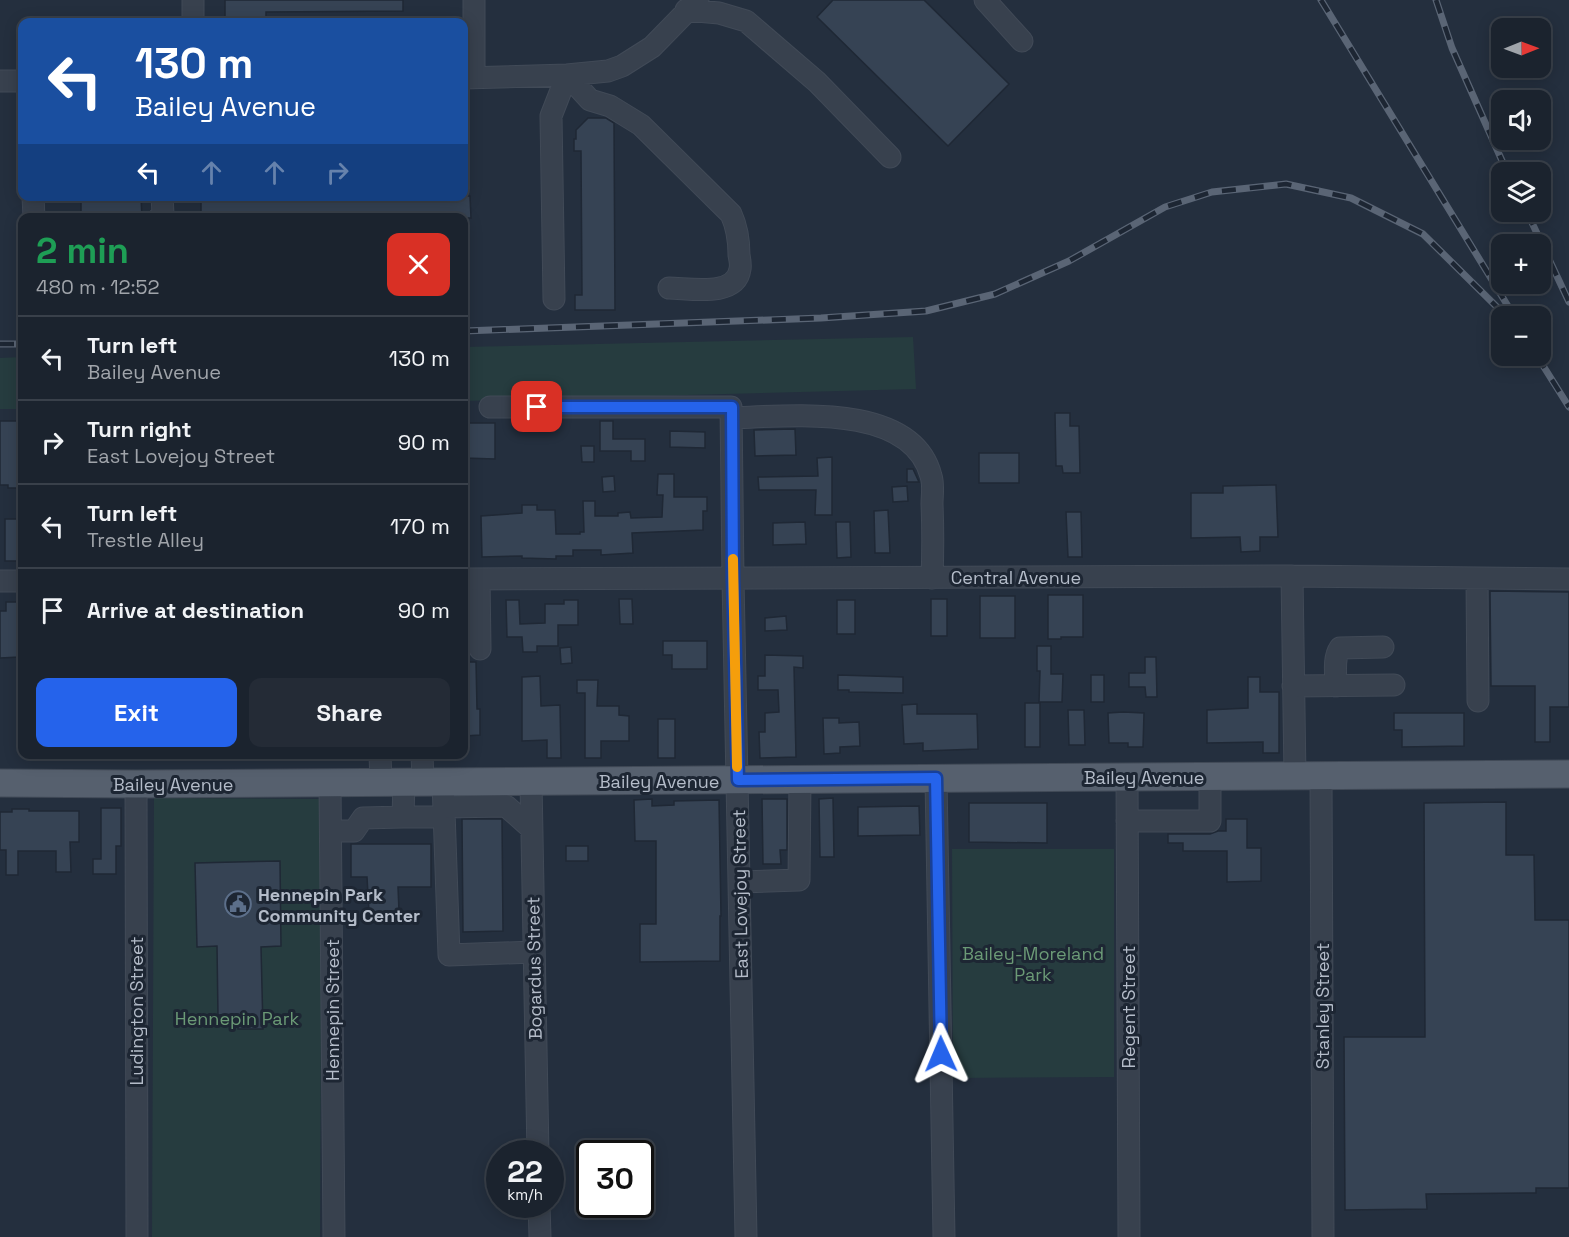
<!DOCTYPE html>
<meta charset="utf-8">
<style>
body{margin:0;font-family:"Space Grotesk",sans-serif;background:#242b36;color:#f1f3f6;height:100vh;display:flex;flex-direction:column;font-size:22px;white-space:nowrap}
*{box-sizing:border-box;margin:0}
p{font-size:20px;color:#a0a4aa}
.icon{flex:none;width:33px;height:33px;fill:none;stroke:currentColor;stroke-width:2;stroke-linecap:round;stroke-linejoin:round}
.map{position:relative;flex:1;overflow:hidden}
.details{position:absolute;left:18px;top:213px;width:450px;height:546px;display:flex;flex-direction:column;background:#1b232e;border-radius:12px;box-shadow:0 3px 15px #0003,0 0 0 2px #39404a}
.details>*{flex:none}
.top-card{position:absolute;left:18px;top:18px;width:450px;height:183px;border-radius:12px;box-shadow:0 3px 15px #0003,0 0 0 2px #39404a;background:#1a4fa0;color:#fff;overflow:hidden}
.needle{width:39px;rotate:89deg}
.fabs{position:absolute;left:1491px;top:18px;display:grid;gap:12px}
.fabs a{display:grid;place-items:center;width:60px;height:60px;border-radius:12px;background:#1b232e;box-shadow:0 3px 15px #0003,0 0 0 2px #39404a;font-size:30px}
.speed{position:absolute;left:486px;top:1140px;display:flex;gap:12px;font-size:30px;font-weight:700;text-align:center}
.speed>*{display:grid;place-content:center;width:78px;height:78px;border-radius:50%;background:#1b232e;box-shadow:0 3px 15px #0003,0 0 0 2px #39404a;line-height:1}
.speed small{font-size:15px;font-weight:400}
.speed .limit{border:3px solid #111;border-radius:9px;background:#fff;color:#111}
.pin{position:absolute;display:grid;place-items:center;width:51px;height:51px;color:#fff;margin:-26px;border-radius:12px;box-shadow:0 3px 9px #0006}
.me{position:absolute;width:66px;margin:-33px;rotate:359deg;stroke-linejoin:round;filter:drop-shadow(0 0 4px #0008)}
.turn{display:flex;align-items:center;gap:21px;height:126px;padding:0 18px;font-size:27px}
.turn .icon{width:78px;height:78px;stroke-width:2.5}
.turn b{display:block;font-size:42px;line-height:51px}
.lanes{display:flex;align-items:center;height:57px;padding:0 18px;background:#0003;justify-content:center;gap:30px;direction:ltr}
.lanes .off{opacity:.35}
.round{display:grid;place-items:center;flex:none;width:63px;height:63px;border-radius:12px;background:#242b36}
.summary{display:flex;align-items:center;justify-content:space-between;height:102px;padding:0 18px}
h1{font-size:36px;font-weight:700;line-height:45px;color:#1e9e55}
.action{display:flex;gap:12px;margin-top:auto;padding:12px 18px}
.action a{flex:1;height:69px;border-radius:12px;background:#2563eb;color:#fff;font-size:24px;font-weight:700;line-height:69px;text-align:center}
.action a+a{background:#242b36;color:#f1f3f6}
ul{padding:0;list-style:none}
li{display:flex;align-items:center;gap:18px;height:84px;padding:0 18px;border-top:2px solid #39404a}
li div{flex:1}
li b{display:block;font-size:22px}
li em{font-style:normal}
.map>svg:first-child{display:block}
.green{fill:#263c3f}
.building{fill:#364354;stroke:#1f2835;stroke-width:1.5}
.lines{fill:none;stroke-linecap:round;stroke-linejoin:round}
.minor-casing{stroke:#414a57;stroke-width:23}
.major-casing{stroke:#414a57;stroke-width:29}
.minor{stroke:#38414e;stroke-width:21}
.major{stroke:#56606e;stroke-width:27}
.rail-casing{stroke:#5a6575;stroke-width:7}
.rail{stroke:#1d2633;stroke-width:4.5;stroke-dasharray:14;stroke-linecap:butt}
.route-casing{stroke:#184099;stroke-width:15}
.route{stroke:#2563eb;stroke-width:10}
.slow{stroke:#f59e0b;stroke-width:10}
.labels{text-anchor:middle;dominant-baseline:central;stroke-width:6;stroke-linejoin:round;paint-order:stroke}
.street-label{font-size:18px;fill:#b4bcc9;stroke:#1d2633}
.poi-label{font-size:18px;font-weight:bold;fill:#b4bcc9;stroke:#1d2633;text-anchor:start}
.park-label{font-size:18px;fill:#6b9a76;stroke:#1d2633}
</style>
<div class="map">
<svg width="1569" height="1237" viewBox="0 0 1569 1237">
<rect width="100%" height="100%" fill="#242f3e"/>
<path class="green" d="M 913,337 L 916,389 L 464,401 L 464,347 Z
M 22,357 L 22,409 L 0,409 L 0,358 Z
M 154,798 L 322,799 L 320,1237 L 152,1237 Z
M 952,849 L 1114,849 L 1114,1077 L 953,1078 Z"/>
<path class="building" d="M 225,0 L 403,0 L 403,11 L 266,12 L 266,21 L 225,22 Z
M 833,0 L 924,0 L 1009,84 L 948,146 L 817,17 Z
M 588,118 L 606,118 L 614,123 L 615,310 L 575,310 L 575,295 L 582,295 L 581,151 L 574,151 L 574,139 L 576,139 L 576,130 Z
M 81,196 L 141,196 L 142,218 L 81,218 Z
M 201,196 L 470,196 L 471,218 L 201,218 Z
M 1055,413 L 1070,413 L 1070,426 L 1079,426 L 1080,473 L 1063,473 L 1062,466 L 1056,466 Z
M 0,421 L 22,421 L 22,488 L 8,488 L 8,485 L 0,485 Z
M 600,421 L 613,421 L 613,439 L 645,439 L 645,461 L 631,461 L 631,451 L 600,451 Z
M 464,423 L 495,423 L 495,459 L 464,458 Z
M 795,429 L 796,455 L 755,456 L 754,430 Z
M 670,431 L 705,432 L 705,448 L 670,447 Z
M 581,446 L 594,446 L 594,462 L 582,462 Z
M 979,453 L 1019,453 L 1019,483 L 979,483 Z
M 832,457 L 832,515 L 815,515 L 816,490 L 759,490 L 758,477 L 818,476 L 817,458 Z
M 907,469 L 913,469 L 919,482 L 907,482 Z
M 658,474 L 674,474 L 674,497 L 707,497 L 707,511 L 703,511 L 703,530 L 632,533 L 633,553 L 601,555 L 601,550 L 573,550 L 573,556 L 556,556 L 556,559 L 522,558 L 522,556 L 482,557 L 481,516 L 522,513 L 522,505 L 537,505 L 537,510 L 555,510 L 556,534 L 580,534 L 580,532 L 584,532 L 583,501 L 595,501 L 595,516 L 618,516 L 618,513 L 630,512 L 631,518 L 662,517 L 663,495 L 657,495 Z
M 614,476 L 615,491 L 603,492 L 602,477 Z
M 1276,485 L 1278,537 L 1260,537 L 1260,551 L 1241,552 L 1240,537 L 1191,538 L 1191,493 L 1223,493 L 1223,486 Z
M 907,486 L 908,501 L 893,502 L 892,487 Z
M 888,510 L 890,553 L 875,553 L 874,511 Z
M 1066,512 L 1081,512 L 1082,557 L 1068,557 Z
M 5,519 L 19,519 L 19,561 L 5,561 Z
M 805,522 L 806,544 L 773,545 L 773,523 Z
M 836,522 L 850,522 L 851,557 L 837,558 Z
M 1490,591 L 1569,592 L 1569,707 L 1550,707 L 1550,742 L 1535,742 L 1535,686 L 1491,686 Z
M 1048,595 L 1083,595 L 1083,637 L 1061,637 L 1061,639 L 1048,639 Z
M 980,596 L 1015,596 L 1015,638 L 980,638 Z
M 619,599 L 632,599 L 633,624 L 620,624 Z
M 931,599 L 947,599 L 947,636 L 931,636 Z
M 506,600 L 519,600 L 520,624 L 545,623 L 545,604 L 564,604 L 564,600 L 578,600 L 578,625 L 558,625 L 558,646 L 537,646 L 537,652 L 523,652 L 522,637 L 507,637 Z
M 837,600 L 855,600 L 855,634 L 837,634 Z
M 6,602 L 20,602 L 20,657 L 0,658 L 0,611 L 6,611 Z
M 786,616 L 787,630 L 765,631 L 765,618 Z
M 663,641 L 707,641 L 707,669 L 672,669 L 672,655 L 663,655 Z
M 1037,646 L 1051,646 L 1051,674 L 1063,674 L 1062,702 L 1039,702 L 1040,671 L 1037,671 Z
M 571,647 L 572,663 L 561,664 L 560,648 Z
M 765,655 L 803,656 L 803,668 L 794,667 L 796,757 L 760,758 L 759,732 L 765,732 L 765,713 L 779,712 L 778,690 L 758,690 L 758,676 L 765,676 Z
M 1145,657 L 1156,657 L 1157,697 L 1146,697 L 1145,687 L 1129,687 L 1129,673 L 1145,673 Z
M 464,662 L 476,662 L 477,709 L 480,709 L 480,735 L 464,736 Z
M 838,675 L 903,677 L 903,693 L 849,692 L 849,690 L 838,690 Z
M 1091,675 L 1104,675 L 1104,702 L 1091,702 Z
M 540,676 L 541,706 L 560,705 L 561,758 L 547,758 L 547,740 L 522,741 L 522,677 Z
M 1248,677 L 1260,677 L 1260,692 L 1279,692 L 1279,753 L 1263,753 L 1263,742 L 1207,743 L 1207,710 L 1248,708 Z
M 577,680 L 598,680 L 597,706 L 619,706 L 619,715 L 629,716 L 629,741 L 601,741 L 601,758 L 585,758 L 585,693 L 577,693 Z
M 1025,703 L 1040,703 L 1040,747 L 1025,747 Z
M 917,704 L 917,714 L 977,714 L 978,749 L 923,751 L 923,743 L 904,744 L 902,705 Z
M 1068,710 L 1084,710 L 1085,745 L 1069,745 Z
M 1123,712 L 1144,713 L 1143,747 L 1128,747 L 1128,743 L 1109,743 L 1108,713 Z
M 1394,713 L 1464,713 L 1464,746 L 1402,747 L 1402,730 L 1394,730 Z
M 823,718 L 839,718 L 839,723 L 859,722 L 860,746 L 840,747 L 840,753 L 824,754 Z
M 658,719 L 675,719 L 675,758 L 658,758 Z
M 833,798 L 834,857 L 820,857 L 819,799 Z
M 652,799 L 652,806 L 674,805 L 674,801 L 719,800 L 721,916 L 720,916 L 720,961 L 640,962 L 640,924 L 656,924 L 656,841 L 635,841 L 634,800 Z
M 762,799 L 787,799 L 787,850 L 780,850 L 781,864 L 763,864 Z
M 1506,802 L 1506,855 L 1534,855 L 1535,920 L 1569,920 L 1569,1188 L 1536,1188 L 1536,1193 L 1426,1194 L 1427,1209 L 1345,1210 L 1344,1037 L 1425,1037 L 1424,803 Z
M 969,803 L 1047,803 L 1047,843 L 969,842 Z
M 919,806 L 920,835 L 858,836 L 858,807 Z
M 101,808 L 121,808 L 121,846 L 116,846 L 116,874 L 93,874 L 93,859 L 101,859 Z
M 12,809 L 29,809 L 29,811 L 79,811 L 79,842 L 70,842 L 71,872 L 56,872 L 56,851 L 18,851 L 18,875 L 6,875 L 6,850 L 0,850 L 0,812 L 12,812 Z
M 462,819 L 502,819 L 503,931 L 463,932 Z
M 1226,819 L 1247,819 L 1247,848 L 1261,848 L 1261,881 L 1227,882 L 1227,851 L 1183,851 L 1183,843 L 1168,843 L 1168,834 L 1210,834 L 1218,831 L 1226,831 Z
M 351,844 L 431,844 L 431,887 L 398,887 L 399,911 L 369,912 L 367,877 L 351,877 Z
M 566,846 L 588,846 L 588,861 L 566,861 Z
M 280,861 L 281,946 L 261,947 L 263,1029 L 238,1029 L 238,1014 L 218,1015 L 217,946 L 197,947 L 195,863 Z"/>
<g class="lines">
<g class="minor-casing">
<path id="minor" d="M 193,0 L 193,22
M 474,0 L 474,78
M 985,0 L 1022,41
M 686,10 L 719,13 L 746,21 L 817,82 L 890,157
M 567,75 L 590,100 L 610,106 L 641,125 L 731,214 C 737,227 739,240 739,255 C 740,260 741,265 740,269 C 736,298 689,288 669,288
M 464,78 L 567,75 L 608,71 L 622,66 L 652,47 L 698,0
M 0,81 L 22,81
M 33,196 L 34,218
M 159,218 L 163,214 L 162,196
M 554,299 L 551,116 L 567,75
M 490,407 L 731,407 L 733,579 L 746,1237
M 731,418 C 790,416 912,402 931,476 C 934,485 932,495 932,504 C 933,528 933,553 932,578
M 1292,576 L 1295,776
M 464,579 L 1292,576 L 1569,579
M 479,579 L 480,649
M 1477,579 L 1478,701
M 0,581 L 22,581
M 1293,686 L 1394,685
M 1336,686 C 1336,675 1333,658 1340,648 L 1383,647
M 380,754 L 381,783
M 422,754 L 423,782
M 1321,776 L 1323,1237
M 1127,777 L 1129,1237
M 936,779 L 944,1237
M 443,782 L 449,955 L 534,952
M 531,782 L 538,1154
M 330,783 L 334,1237
M 136,784 L 137,1237
M 444,807 L 506,806 L 531,828
M 403,817 L 444,817
M 1127,821 L 1210,821 L 1210,777
M 331,831 L 354,831 L 363,818 L 403,817 L 404,782
M 740,882 L 799,880 L 800,780
M 539,1204 L 540,1237"/>
</g>
<g class="major-casing">
<path id="major" d="M 0,783 L 136,784 L 1569,774"/>
</g>
<use href="#minor" class="minor"/>
<use href="#major" class="major"/>
<g class="rail-casing">
<path id="rail" d="M 1321,0 L 1514,316
M 1436,0 L 1452,48 L 1507,172
M 1527,212 L 1569,302
M 464,331 L 821,318 L 926,311 L 995,294 L 1069,261 L 1165,207 L 1212,192 L 1286,184 L 1351,198 L 1423,234 L 1498,308
M 0,344 L 22,344
M 1537,356 L 1569,407"/>
</g>
<use href="#rail" class="rail"/>
</g>
<g class="lines">
<g class="route-casing">
<path id="route" d="M 537,407 L 732,407 L 733,579 L 738,780 L 936,778 L 941,1054"/>
</g>
<use href="#route" class="route"/>
<path class="slow" d="M 733,559 L 737,767"/>
</g>
<defs>
<g id="civic-ring" transform="scale(1.35)"><circle r="9.5" fill="#1d2633" stroke="#5c6f8a" stroke-width="1.5"/><path d="M-.6-6.5H3V-4.5H.6V-3L4-1V1h2V6H-6V1h2V-1L-.6-3ZM-1.2 2.5V6h2.4V2.5Z" fill="#5c6f8a"/></g>
</defs>
<g fill-rule="evenodd">
<use href="#civic-ring" x="238" y="904"/>
</g>
<g class="labels">
<g class="street-label">
<text x="1016" y="577">Central Avenue</text>
<text x="1144" y="777">Bailey Avenue</text>
<text x="659" y="781">Bailey Avenue</text>
<text x="173" y="784">Bailey Avenue</text>
<text transform="translate(740 894) rotate(-91)">East Lovejoy Street</text>
<text transform="translate(534 968) rotate(-91)">Bogardus Street</text>
<text transform="translate(1322 1006) rotate(-90)">Stanley Street</text>
<text transform="translate(1128 1007) rotate(-90)">Regent Street</text>
<text transform="translate(332 1010) rotate(-90)">Hennepin Street</text>
<text transform="translate(136 1011) rotate(-90)">Ludington Street</text>
</g>
<g class="poi-label">
<text x="258" y="894">Hennepin Park<tspan x="258" dy="21">Community Center</tspan></text>
</g>
<g class="park-label">
<text x="1033" y="953">Bailey-Moreland<tspan x="1033" dy="21">Park</tspan></text>
<text x="237" y="1018">Hennepin Park</text>
</g>
</g>
</svg>
<div class="fabs">
<a><svg class="needle" viewBox="-14 -14 28 28"><path d="M0-13l5 13h-10z" fill="#e53935"/><path d="M0 13l5-13h-10z" fill="#a0a4aa"/></svg></a>
<a><svg class="icon" aria-label="sound" viewBox="0 0 24 24"><path d="M4 9h4l5-4v14l-5-4H4zM17 9q2 3 0 6"/></svg></a>
<a><svg class="icon" aria-label="layers" viewBox="0 0 24 24"><path d="M12 4l9 5-9 5-9-5zM3 14l9 5 9-5"/></svg></a>
<a>+</a>
<a>−</a>
</div>
<div class="speed"><div>22<small>km/h</small></div><div class="limit">30</div></div>
<div class="pin" style="left:537px;top:407px;background:#d93025"><svg class="icon" aria-label="arrive" viewBox="0 0 24 24"><path d="M6 21V4h12l-3 4 3 4H6"/></svg></div>
<svg class="me" style="left:941px;top:1054px" viewBox="-20 -20 40 40"><path d="M0-17L14 15 0 8-14 15z" fill="#2563eb" stroke="#fff" stroke-width="4"/></svg>
<div class="top-card">
<div class="turn"><svg class="icon" aria-label="left" viewBox="0 0 24 24"><path d="M17 20v-9H6M10 6l-5 5 5 5"/></svg><div><b>130 m</b>Bailey Avenue</div></div>
<div class="lanes"><svg class="icon" aria-label="left" viewBox="0 0 24 24"><path d="M17 20v-9H6M10 6l-5 5 5 5"/></svg><svg class="icon off" aria-label="ahead" viewBox="0 0 24 24"><path d="M12 20V5M6 11l6-6 6 6"/></svg><svg class="icon off" aria-label="ahead" viewBox="0 0 24 24"><path d="M12 20V5M6 11l6-6 6 6"/></svg><svg class="icon off" aria-label="right" viewBox="0 0 24 24"><path d="M7 20v-9h11M14 6l5 5-5 5"/></svg></div>
</div>
<section class="details">
<div class="summary"><div><h1>2 min</h1><p>480 m · 12:52</p></div><a class="round" style="background:#d93025;color:#fff"><svg class="icon" aria-label="close" viewBox="0 0 24 24"><path d="M6 6l12 12M18 6L6 18"/></svg></a></div>
<ul>
<li><svg class="icon" aria-label="left" viewBox="0 0 24 24"><path d="M17 20v-9H6M10 6l-5 5 5 5"/></svg><div><b>Turn left</b><p>Bailey Avenue</p></div><em>130 m</em></li>
<li><svg class="icon" aria-label="right" viewBox="0 0 24 24"><path d="M7 20v-9h11M14 6l5 5-5 5"/></svg><div><b>Turn right</b><p>East Lovejoy Street</p></div><em>90 m</em></li>
<li><svg class="icon" aria-label="left" viewBox="0 0 24 24"><path d="M17 20v-9H6M10 6l-5 5 5 5"/></svg><div><b>Turn left</b><p>Trestle Alley</p></div><em>170 m</em></li>
<li><svg class="icon" aria-label="arrive" viewBox="0 0 24 24"><path d="M6 21V4h12l-3 4 3 4H6"/></svg><div><b>Arrive at destination</b></div><em>90 m</em></li>
</ul>
<div class="action"><a>Exit</a><a>Share</a></div>
</section>
</div>
